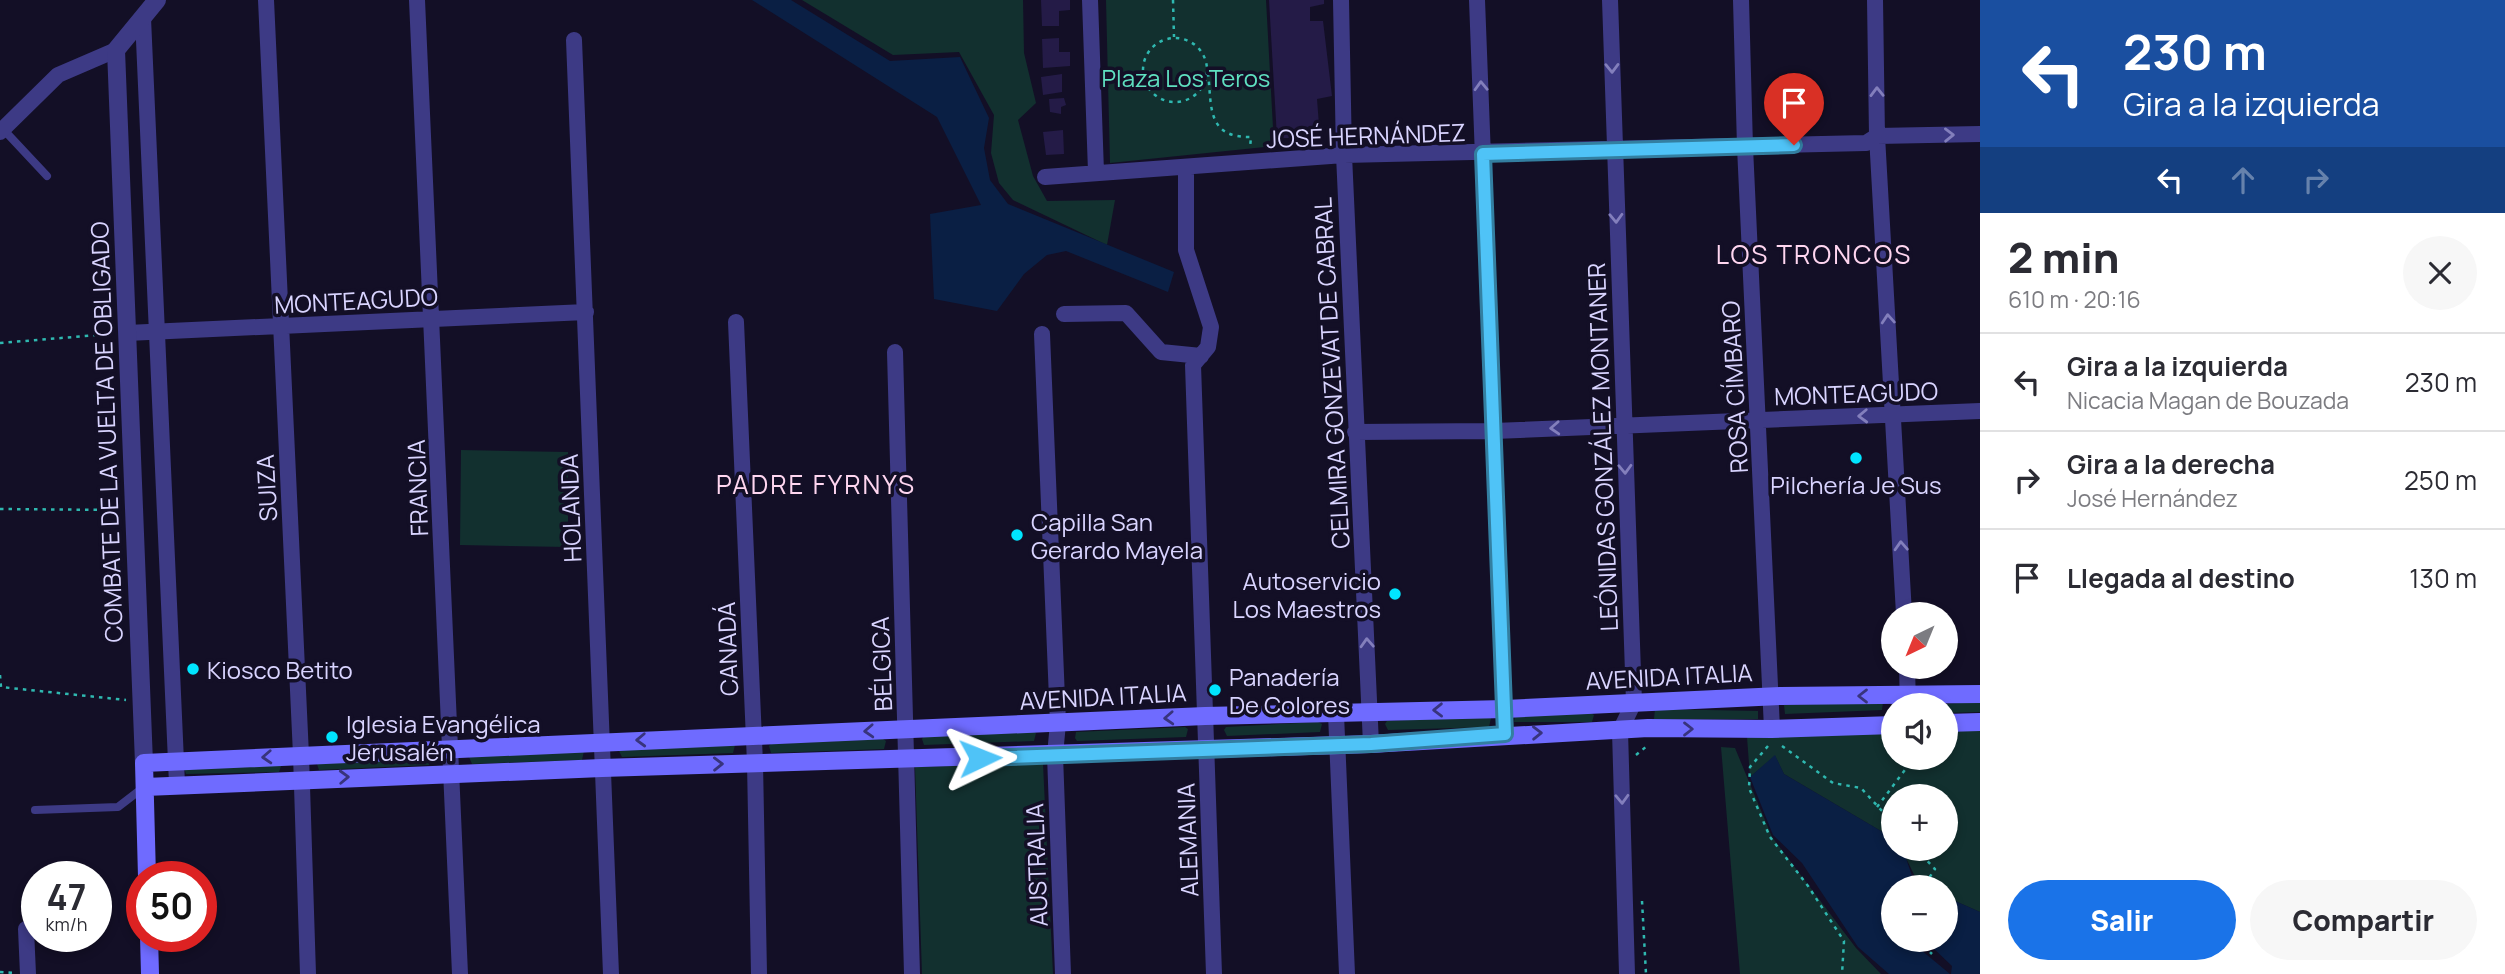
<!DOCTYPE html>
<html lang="es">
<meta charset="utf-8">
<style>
body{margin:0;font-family:Manrope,sans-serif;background:#f7f7f7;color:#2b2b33;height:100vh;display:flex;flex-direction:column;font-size:26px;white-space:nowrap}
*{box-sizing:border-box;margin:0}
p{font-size:23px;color:#7c7c81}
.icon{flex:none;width:38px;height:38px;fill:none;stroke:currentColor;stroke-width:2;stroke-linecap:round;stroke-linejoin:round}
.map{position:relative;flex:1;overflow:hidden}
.details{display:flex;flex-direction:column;background:#fff;width:525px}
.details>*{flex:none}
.top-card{background:#1a4fa0;color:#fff;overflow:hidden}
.needle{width:46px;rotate:223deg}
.controls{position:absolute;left:1881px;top:602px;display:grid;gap:14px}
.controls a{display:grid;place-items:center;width:77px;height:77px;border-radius:50%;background:#fff;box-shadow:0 4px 10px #0003;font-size:35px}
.speed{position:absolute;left:21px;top:861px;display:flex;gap:14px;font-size:35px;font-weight:700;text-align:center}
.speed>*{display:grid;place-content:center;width:91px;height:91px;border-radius:50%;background:#fff;box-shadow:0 4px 10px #0003;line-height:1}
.speed small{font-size:18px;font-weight:400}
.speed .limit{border:10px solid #d22;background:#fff;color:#111}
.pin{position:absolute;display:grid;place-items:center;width:60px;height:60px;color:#fff;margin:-72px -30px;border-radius:50% 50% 50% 0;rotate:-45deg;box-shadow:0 0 7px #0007}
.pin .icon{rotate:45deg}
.me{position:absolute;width:77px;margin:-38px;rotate:88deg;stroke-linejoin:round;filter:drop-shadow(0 0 5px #0008)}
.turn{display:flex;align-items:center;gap:24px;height:147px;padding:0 28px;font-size:32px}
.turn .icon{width:91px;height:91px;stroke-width:2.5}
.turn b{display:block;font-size:49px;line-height:60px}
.lanes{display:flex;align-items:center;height:66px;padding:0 28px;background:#0003;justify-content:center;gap:35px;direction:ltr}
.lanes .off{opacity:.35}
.round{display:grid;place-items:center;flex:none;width:74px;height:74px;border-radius:37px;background:#f7f7f7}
.headline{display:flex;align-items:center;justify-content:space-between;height:119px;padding:0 28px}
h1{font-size:42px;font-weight:800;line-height:52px}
.primary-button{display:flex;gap:14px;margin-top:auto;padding:14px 28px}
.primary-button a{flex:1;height:80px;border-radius:42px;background:#1a73e8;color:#fff;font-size:28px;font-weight:800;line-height:80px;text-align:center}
.primary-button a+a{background:#f7f7f7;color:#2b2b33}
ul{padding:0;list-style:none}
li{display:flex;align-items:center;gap:21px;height:98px;padding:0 28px;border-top:2px solid #e1e1e2}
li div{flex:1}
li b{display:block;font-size:26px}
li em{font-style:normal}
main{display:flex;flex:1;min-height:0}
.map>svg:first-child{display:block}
.green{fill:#12302f}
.water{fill:#0a1f44}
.building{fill:#241b47}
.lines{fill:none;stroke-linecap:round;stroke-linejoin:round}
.path{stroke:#2fb8b0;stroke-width:2.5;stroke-dasharray:3.5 5;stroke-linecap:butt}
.service{stroke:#3d3a85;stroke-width:8}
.minor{stroke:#3d3a85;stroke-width:16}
.tertiary{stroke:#3d3a85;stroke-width:18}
.secondary{stroke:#6f6bff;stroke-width:18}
.oneway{stroke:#837fbc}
.oneway2{stroke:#38347d}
.route-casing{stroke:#337fa1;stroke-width:18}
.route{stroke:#4fc3f7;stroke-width:12}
.poi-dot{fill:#00e5ff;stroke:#130f26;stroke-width:2.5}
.labels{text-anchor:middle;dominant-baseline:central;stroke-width:7;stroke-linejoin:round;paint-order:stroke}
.park-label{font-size:24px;fill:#5fe0c0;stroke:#130f26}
.street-label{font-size:24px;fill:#d9d4ff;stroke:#130f26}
.poi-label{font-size:24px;fill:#d9d4ff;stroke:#130f26;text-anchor:start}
.neighbourhood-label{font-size:26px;letter-spacing:2px;fill:#ffd6f0;stroke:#130f26}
</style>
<main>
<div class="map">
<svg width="1980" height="974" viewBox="0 0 1980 974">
<rect width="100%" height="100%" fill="#130f26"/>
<path class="green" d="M 802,0 L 1023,0 L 1024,53 L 1036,103 L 1018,120 L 1033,176 L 1047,201 L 1115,200 L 1107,245 L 1013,200 L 999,183 L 991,153 L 994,115 L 959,52 L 893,55 Z
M 1106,0 L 1266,0 L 1274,146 L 1110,163 Z
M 461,450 L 568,452 L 568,547 L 460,545 Z
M 1883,702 L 1882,710 L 1785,714 L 1784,705 Z
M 1980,702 L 1980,712 L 1946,713 L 1946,705 L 1923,705 Z
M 1655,709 L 1758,711 L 1758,719 L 1654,719 Z
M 1591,713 L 1594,715 L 1592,722 L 1514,722 L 1515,716 Z
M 1487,716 L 1491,718 L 1489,727 L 1388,730 L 1385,724 L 1387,721 Z
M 1318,722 L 1322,724 L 1320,732 L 1227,736 L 1224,730 L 1226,727 Z
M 1185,727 L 1188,729 L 1186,737 L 1077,741 L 1075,738 L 1076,732 Z
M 1980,727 L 1980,912 L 1946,897 L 1946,887 C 1907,887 1918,870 1899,849 L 1946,849 L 1946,796 L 1894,796 L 1893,842 L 1886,834 L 1784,774 L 1775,756 L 1750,777 L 1747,737 L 1893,731 L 1894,758 L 1946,758 L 1946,728 Z
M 1033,731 L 1036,733 L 1034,741 L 924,745 L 922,739 L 924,736 Z
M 883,739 L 886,741 L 884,749 L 771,753 L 769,746 L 771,744 Z
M 735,745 L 733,753 L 622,757 L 619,751 L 621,748 Z
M 1721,747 L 1735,748 L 1772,837 L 1856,948 L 1881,974 L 1740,974 Z
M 584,751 L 582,760 L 472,764 L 469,757 L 471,755 Z
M 431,757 L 429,765 L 319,770 L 317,764 Z
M 282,763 L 279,772 L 186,774 L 184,768 Z
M 1043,764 L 1053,974 L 922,974 L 915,767 Z"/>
<path class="water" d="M 752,0 L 791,0 L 890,61 L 960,57 L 989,118 L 984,148 L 990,180 L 1008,204 L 1174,272 L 1168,292 L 1066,251 L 1047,255 L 1024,274 L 997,311 L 934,299 L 930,214 L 981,205 L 937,117 Z
M 1775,755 L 1784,774 L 1886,834 L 1893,842 L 1894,849 L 1899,849 L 1905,855 L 1912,876 L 1930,887 L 1894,887 L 1894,940 L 1909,940 L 1950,974 L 1889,974 L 1858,947 L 1802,863 L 1773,835 L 1750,777 Z
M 1946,897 L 1980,912 L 1980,974 L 1951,974 L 1952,966 L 1929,944 L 1928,940 L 1946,940 Z"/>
<path class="building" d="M 1041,0 L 1070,0 L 1070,10 L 1059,11 L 1059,26 L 1042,26 Z
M 1269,0 L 1324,0 L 1324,4 L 1310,7 L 1310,21 L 1323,21 L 1332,96 L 1317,99 L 1320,138 L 1277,138 Z
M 1059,38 L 1059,52 L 1070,52 L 1070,66 L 1043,68 L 1042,39 Z
M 1062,74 L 1062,92 L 1043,95 L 1041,77 Z
M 1064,98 L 1066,105 L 1061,107 L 1061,114 L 1050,112 L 1049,99 Z
M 1063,130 L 1064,154 L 1046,155 L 1043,132 Z"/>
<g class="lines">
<path class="path" d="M 1173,0 L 1174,37
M1143 70a32 32 0 1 1 64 0a32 32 0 1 1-64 0Z
M 1208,73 C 1212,106 1206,138 1251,137 L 1250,148
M 0,343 L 110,334
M 0,509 L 118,510
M 0,675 L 1,687 L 126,700
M 1768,746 L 1750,767 L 1749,788 L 1770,837 L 1808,886 L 1844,941 L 1842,974
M 1782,746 L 1833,783 L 1861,788 L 1894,824
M 1636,755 L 1647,746
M 1877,807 L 1914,758
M 1916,849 L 1935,869 L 1923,887
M 1642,901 L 1646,974
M 1918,940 L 1932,954
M 0,972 L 14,973"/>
<path class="service" d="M 3,129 L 47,176
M 35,810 L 118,807 L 144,787"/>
<path class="minor" d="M 266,0 L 301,755 L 308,974
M 417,0 L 460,974
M 1090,0 L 1096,172
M 1341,0 L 1344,155 L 1371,744
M 1477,0 L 1505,734
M 1610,0 L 1634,702 L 1620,731 L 1627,974
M 1741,0 L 1745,147 L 1772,729
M 1875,0 L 1877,136 L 1904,614
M 143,18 L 177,784
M 574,40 L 611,974
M 0,132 L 58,75 L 116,50
M 1186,168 L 1186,250 L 1211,327 L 1208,347 L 1193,365 L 1214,974
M 1045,177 L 1344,155 L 1866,143 L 1877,136 L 1980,134
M 1064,314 L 1126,313 L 1161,352 L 1201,356
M 736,322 L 755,763 L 759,974
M 127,333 L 586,312
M 1042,334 L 1058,723 L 1055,755 L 1063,974
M 895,352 L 912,974
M 1355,432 L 1494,431 L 1980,411
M 1907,667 L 1908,705
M 1336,714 L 1347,974
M 26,929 L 28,974"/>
<path class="tertiary" d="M 144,763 L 116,50 L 157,0"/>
<path class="secondary" d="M 1946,723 L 1980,722
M 145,787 L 602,768 L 1371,744 L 1648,728 L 1772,729 L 1894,725
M 147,877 L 144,763 L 1205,716 L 1505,709 L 1780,696 L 1980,694
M 149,936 L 150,974"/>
</g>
<defs><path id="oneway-chevron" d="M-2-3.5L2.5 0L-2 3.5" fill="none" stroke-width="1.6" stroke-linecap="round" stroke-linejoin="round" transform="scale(1.75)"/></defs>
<g class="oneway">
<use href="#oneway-chevron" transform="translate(1612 68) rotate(89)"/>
<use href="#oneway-chevron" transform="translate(1481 86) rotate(-92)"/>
<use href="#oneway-chevron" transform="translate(1877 92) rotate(-91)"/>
<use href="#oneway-chevron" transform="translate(1949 135) rotate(-1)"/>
<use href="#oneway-chevron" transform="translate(1616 218) rotate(88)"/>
<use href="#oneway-chevron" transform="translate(1888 319) rotate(-94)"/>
<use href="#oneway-chevron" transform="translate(1863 416) rotate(178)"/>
<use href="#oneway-chevron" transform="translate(1555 428) rotate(177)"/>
<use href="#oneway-chevron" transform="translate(1625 469) rotate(88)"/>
<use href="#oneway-chevron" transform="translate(1901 546) rotate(-93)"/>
<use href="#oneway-chevron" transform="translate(1367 643) rotate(-93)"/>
<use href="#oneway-chevron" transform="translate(1622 799) rotate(88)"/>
</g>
<g class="oneway2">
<use href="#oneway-chevron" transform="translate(1863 696) rotate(-180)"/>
<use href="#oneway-chevron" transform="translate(1438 710) rotate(179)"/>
<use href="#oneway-chevron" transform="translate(1169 718) rotate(177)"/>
<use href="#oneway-chevron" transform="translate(1688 729)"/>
<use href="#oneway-chevron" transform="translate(869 731) rotate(177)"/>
<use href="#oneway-chevron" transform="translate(1537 733) rotate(-1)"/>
<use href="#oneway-chevron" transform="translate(641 740) rotate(178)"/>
<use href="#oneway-chevron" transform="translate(267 757) rotate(177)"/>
<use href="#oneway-chevron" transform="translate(718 764) rotate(-1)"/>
<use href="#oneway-chevron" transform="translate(344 777) rotate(-2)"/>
</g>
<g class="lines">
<g class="route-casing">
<path id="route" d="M 980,758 L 1371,744 L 1505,734 L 1483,154 L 1794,145"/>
</g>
<use href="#route" class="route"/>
</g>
<g class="poi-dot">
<circle cx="1856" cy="458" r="7"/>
<circle cx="1017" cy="535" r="7"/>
<circle cx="1395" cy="594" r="7"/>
<circle cx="193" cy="669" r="7"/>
<circle cx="1215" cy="690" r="7"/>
<circle cx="332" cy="737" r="7"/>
</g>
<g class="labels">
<g class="park-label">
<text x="1186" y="77">Plaza Los Teros</text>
</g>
<g class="street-label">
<text transform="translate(1366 135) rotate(-2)">JOSÉ HERNÁNDEZ</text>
<text transform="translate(356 300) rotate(-3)">MONTEAGUDO</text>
<text transform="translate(1331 373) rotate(-93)">CELMIRA GONZEVAT DE CABRAL</text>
<text transform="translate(1734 387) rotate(-93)">ROSA CÍMBARO</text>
<text transform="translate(1856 393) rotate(-2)">MONTEAGUDO</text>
<text transform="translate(106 432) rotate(-92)">COMBATE DE LA VUELTA DE OBLIGADO</text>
<text transform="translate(1602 447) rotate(-92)">LEÓNIDAS GONZÁLEZ MONTANER</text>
<text transform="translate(266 488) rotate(-93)">SUIZA</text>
<text transform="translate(417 488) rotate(-92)">FRANCIA</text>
<text transform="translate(570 508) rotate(-92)">HOLANDA</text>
<text transform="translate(727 649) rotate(-92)">CANADÁ</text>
<text transform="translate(881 664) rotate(-92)">BÉLGICA</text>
<text transform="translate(1669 676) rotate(-3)">AVENIDA ITALIA</text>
<text transform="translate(1103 696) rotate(-3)">AVENIDA ITALIA</text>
<text transform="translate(1187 840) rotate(-92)">ALEMANIA</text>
<text transform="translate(1036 865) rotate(-92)">AUSTRALIA</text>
</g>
<g class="poi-label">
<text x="1856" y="484" text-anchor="middle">Pilchería Je Sus</text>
<text x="1031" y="521">Capilla San<tspan x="1031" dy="28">Gerardo Mayela</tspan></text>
<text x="1381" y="580" text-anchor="end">Autoservicio<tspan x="1381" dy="28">Los Maestros</tspan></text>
<text x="207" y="669">Kiosco Betito</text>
<text x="1229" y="676">Panadería<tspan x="1229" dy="28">De Colores</tspan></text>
<text x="346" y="723">Iglesia Evangélica<tspan x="346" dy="28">Jerusalén</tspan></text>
</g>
<g class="neighbourhood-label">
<text x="1814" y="254">LOS TRONCOS</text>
<text x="816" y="484">PADRE FYRNYS</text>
</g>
</g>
</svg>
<div class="controls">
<a><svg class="needle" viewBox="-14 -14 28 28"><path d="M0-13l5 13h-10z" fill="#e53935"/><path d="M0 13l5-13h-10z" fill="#7c7c81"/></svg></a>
<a><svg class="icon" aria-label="sound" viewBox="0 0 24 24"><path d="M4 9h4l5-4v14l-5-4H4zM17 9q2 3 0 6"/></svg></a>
<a>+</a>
<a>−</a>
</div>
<div class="speed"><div>47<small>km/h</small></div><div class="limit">50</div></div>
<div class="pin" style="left:1794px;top:145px;background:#d93025"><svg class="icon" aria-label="arrive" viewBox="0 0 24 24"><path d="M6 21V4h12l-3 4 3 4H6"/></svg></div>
<svg class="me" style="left:980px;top:758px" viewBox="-20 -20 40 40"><path d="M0-17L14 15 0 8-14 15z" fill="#4fc3f7" stroke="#fff" stroke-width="4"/></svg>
</div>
<section class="details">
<div class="top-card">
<div class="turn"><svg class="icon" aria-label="left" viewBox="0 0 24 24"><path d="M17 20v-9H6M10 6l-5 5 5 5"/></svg><div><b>230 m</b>Gira a la izquierda</div></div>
<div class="lanes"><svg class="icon" aria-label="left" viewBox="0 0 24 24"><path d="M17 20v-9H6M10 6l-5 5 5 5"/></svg><svg class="icon off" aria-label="ahead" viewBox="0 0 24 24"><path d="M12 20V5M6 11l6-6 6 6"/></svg><svg class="icon off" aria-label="right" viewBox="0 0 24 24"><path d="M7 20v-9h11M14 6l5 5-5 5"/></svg></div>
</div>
<div class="headline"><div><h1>2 min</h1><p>610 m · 20:16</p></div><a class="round"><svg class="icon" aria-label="close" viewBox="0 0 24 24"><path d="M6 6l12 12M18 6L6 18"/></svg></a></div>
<ul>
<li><svg class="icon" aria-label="left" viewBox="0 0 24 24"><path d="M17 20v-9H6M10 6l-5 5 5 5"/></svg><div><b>Gira a la izquierda</b><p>Nicacia Magan de Bouzada</p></div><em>230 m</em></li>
<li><svg class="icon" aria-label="right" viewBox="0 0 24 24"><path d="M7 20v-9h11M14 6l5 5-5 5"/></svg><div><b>Gira a la derecha</b><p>José Hernández</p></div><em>250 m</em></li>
<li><svg class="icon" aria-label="arrive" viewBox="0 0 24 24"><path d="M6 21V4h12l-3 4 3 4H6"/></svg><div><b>Llegada al destino</b></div><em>130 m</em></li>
</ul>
<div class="primary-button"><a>Salir</a><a>Compartir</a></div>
</section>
</main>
